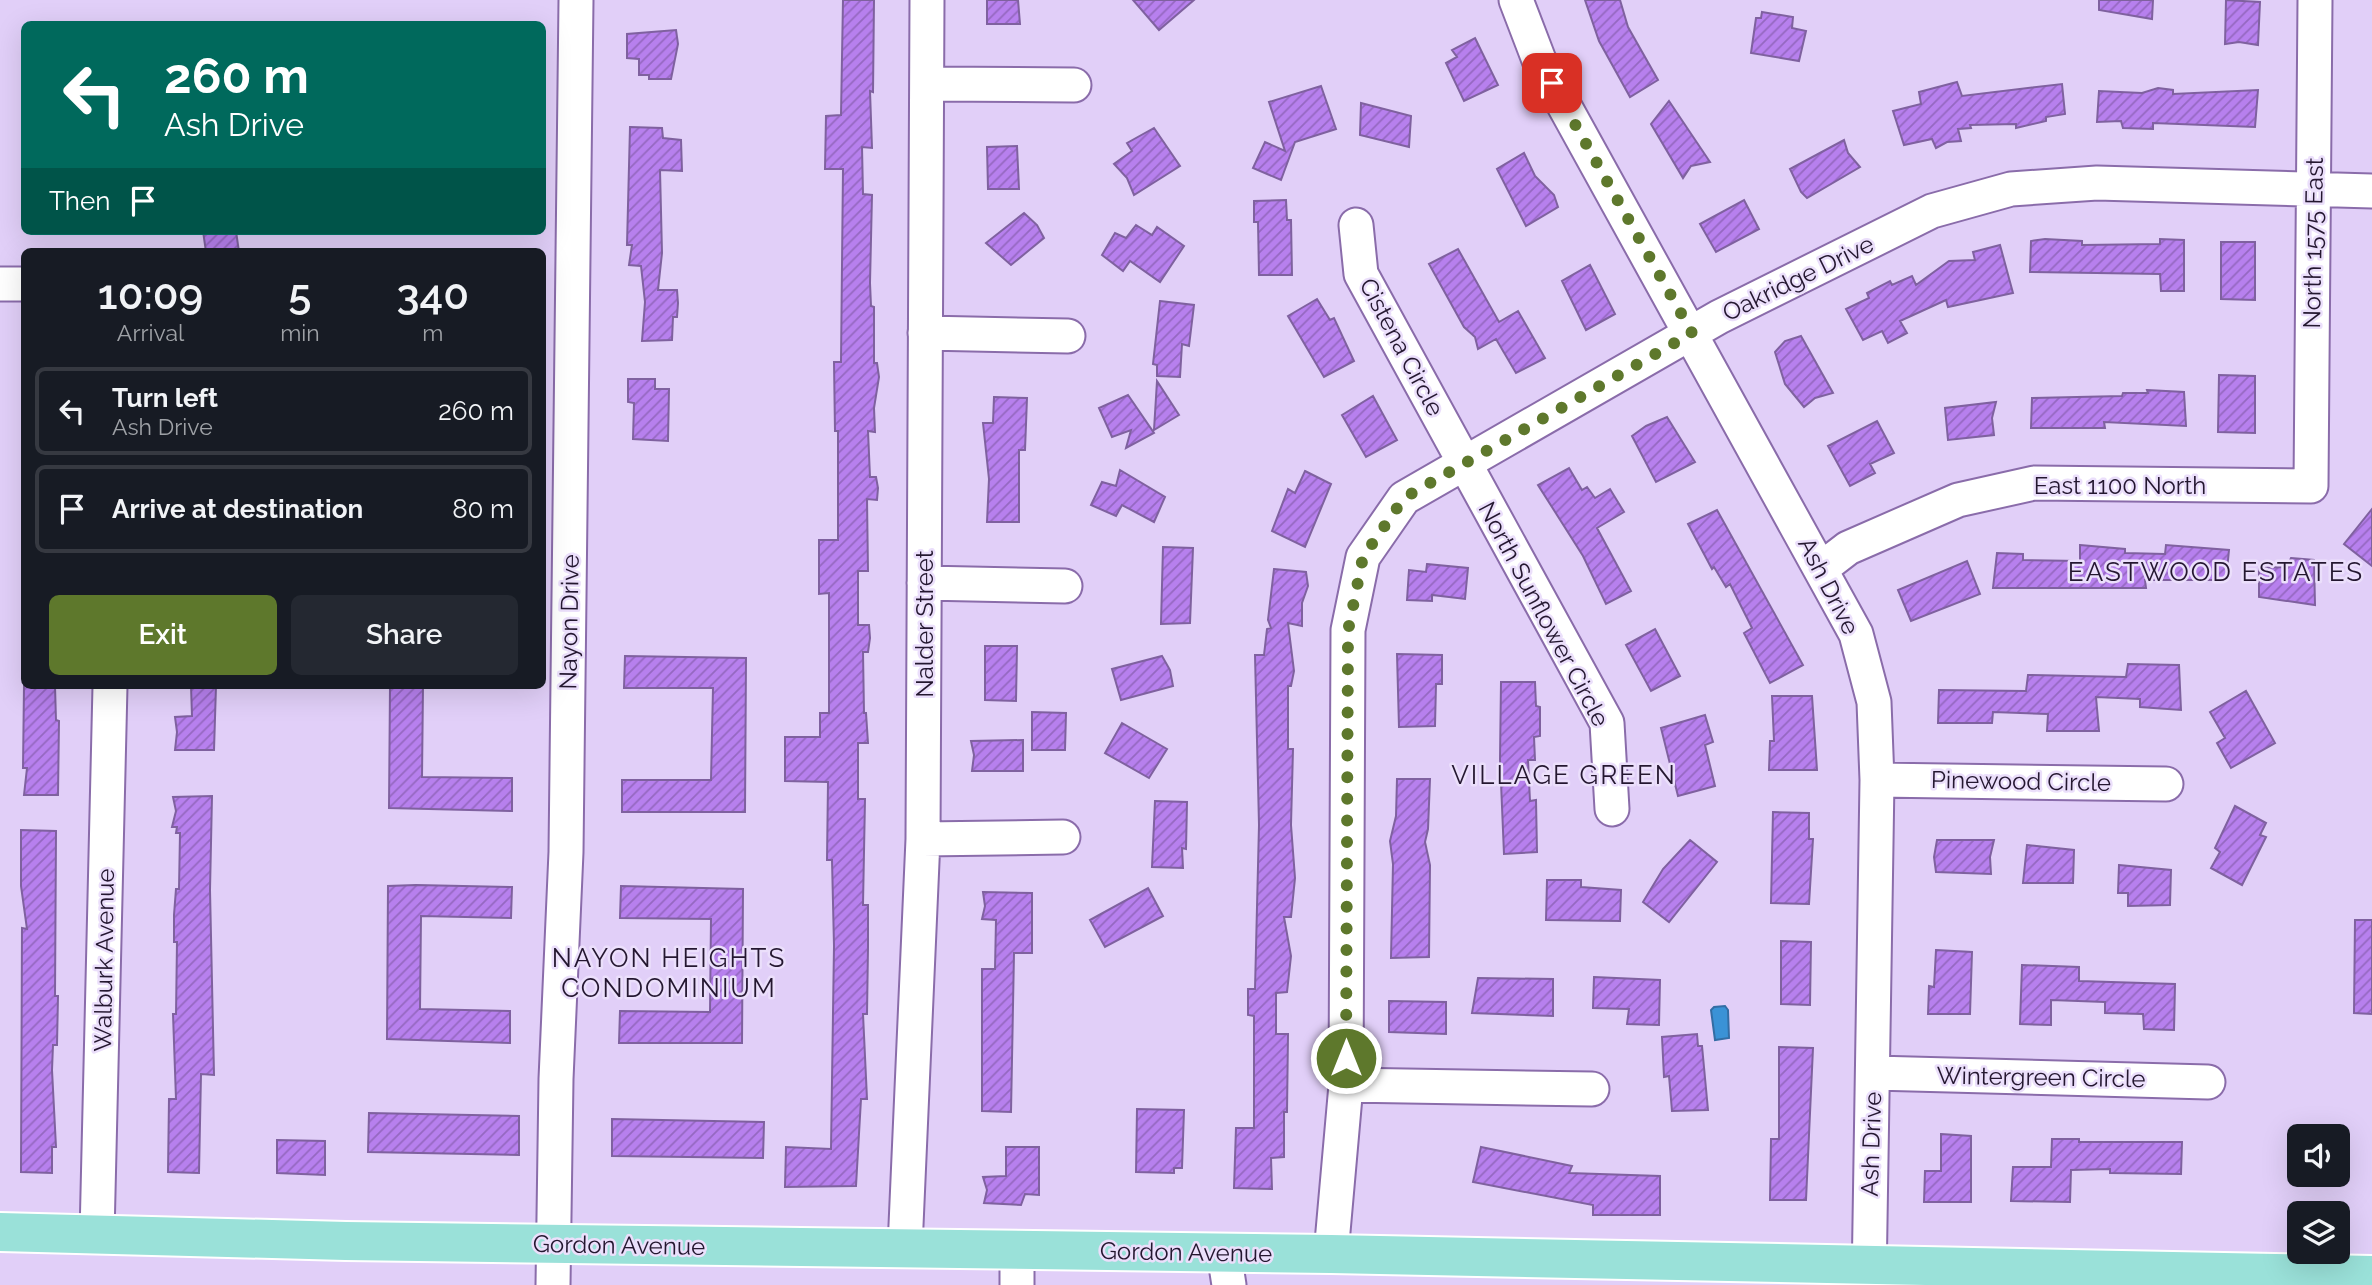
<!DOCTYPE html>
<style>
body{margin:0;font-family:Raleway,sans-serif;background:#242831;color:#f1f3f6;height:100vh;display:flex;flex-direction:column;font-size:26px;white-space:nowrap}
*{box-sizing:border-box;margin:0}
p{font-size:23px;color:#9ea1a6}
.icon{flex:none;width:38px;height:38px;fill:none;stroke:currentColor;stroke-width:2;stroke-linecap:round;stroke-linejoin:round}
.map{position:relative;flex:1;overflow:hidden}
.drawer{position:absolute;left:21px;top:248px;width:525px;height:441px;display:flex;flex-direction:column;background:#171b24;border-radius:10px;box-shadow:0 7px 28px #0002}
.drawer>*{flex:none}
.top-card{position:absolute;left:21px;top:21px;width:525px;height:214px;border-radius:10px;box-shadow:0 7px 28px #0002;background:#00695c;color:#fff;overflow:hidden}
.buttons{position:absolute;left:2287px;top:1124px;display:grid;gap:14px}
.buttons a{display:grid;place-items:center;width:63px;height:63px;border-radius:10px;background:#171b24;box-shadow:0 7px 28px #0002;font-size:35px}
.pin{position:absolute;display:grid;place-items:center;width:60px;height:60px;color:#fff;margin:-30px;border-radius:14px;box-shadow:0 4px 10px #0006}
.me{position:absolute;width:77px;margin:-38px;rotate:0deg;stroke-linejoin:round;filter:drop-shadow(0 0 5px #0008)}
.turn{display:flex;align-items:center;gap:24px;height:147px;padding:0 28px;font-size:32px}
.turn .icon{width:91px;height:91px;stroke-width:2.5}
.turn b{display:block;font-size:49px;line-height:60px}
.then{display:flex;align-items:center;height:66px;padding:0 28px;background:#0003;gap:14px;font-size:26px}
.eta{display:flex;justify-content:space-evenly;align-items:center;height:119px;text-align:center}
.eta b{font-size:42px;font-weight:600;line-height:49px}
.cta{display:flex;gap:14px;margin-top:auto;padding:14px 28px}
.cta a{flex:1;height:80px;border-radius:10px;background:#5e782c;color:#fff;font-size:28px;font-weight:600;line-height:80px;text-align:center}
.cta a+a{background:#242831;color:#f1f3f6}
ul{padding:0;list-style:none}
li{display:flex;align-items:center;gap:21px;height:88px;margin:0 14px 10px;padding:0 14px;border:4px solid #363941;border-radius:10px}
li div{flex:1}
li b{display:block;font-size:26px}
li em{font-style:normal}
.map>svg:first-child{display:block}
.water{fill:#3a92d6;stroke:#336da4;stroke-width:2}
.building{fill:url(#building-hatch);stroke:#7f619f;stroke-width:2}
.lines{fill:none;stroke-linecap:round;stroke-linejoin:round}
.minor-casing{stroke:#8a6caa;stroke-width:37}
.major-casing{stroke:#fff;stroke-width:42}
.minor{stroke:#fff;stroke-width:33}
.major{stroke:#9ae1d9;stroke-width:38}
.route{stroke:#5e782c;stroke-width:12;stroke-dasharray:0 21.6}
.labels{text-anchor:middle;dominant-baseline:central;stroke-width:5;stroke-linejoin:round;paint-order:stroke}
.street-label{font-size:24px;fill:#241730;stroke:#ebdffb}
.neighbourhood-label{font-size:26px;letter-spacing:2px;fill:#241730;stroke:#ebdffb}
</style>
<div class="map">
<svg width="2372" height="1285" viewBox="0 0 2372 1285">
<defs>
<pattern id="building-hatch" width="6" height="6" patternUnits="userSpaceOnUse" patternTransform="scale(1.75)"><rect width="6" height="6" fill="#b780ee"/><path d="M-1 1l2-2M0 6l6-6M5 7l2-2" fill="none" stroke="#9568c1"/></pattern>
</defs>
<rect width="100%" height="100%" fill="#e1cff8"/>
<path class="water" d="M 1725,1006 L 1728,1010 L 1729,1038 L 1715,1040 L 1711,1010 L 1714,1007 Z"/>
<path class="building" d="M 843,0 L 874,0 L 873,92 L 870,91 L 872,148 L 862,147 L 863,194 L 872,195 L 870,283 L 871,306 L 874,307 L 874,363 L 877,363 L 879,377 L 874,408 L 875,432 L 868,431 L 870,477 L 876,477 L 878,488 L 877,500 L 867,499 L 868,571 L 858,571 L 858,625 L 869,625 L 870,638 L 868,652 L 863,652 L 864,713 L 866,713 L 868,743 L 858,743 L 858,799 L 865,799 L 863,905 L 868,905 L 868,947 L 867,1014 L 863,1014 L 867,1099 L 861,1099 L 856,1186 L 785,1187 L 786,1147 L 831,1149 L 834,946 L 832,860 L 827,860 L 828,782 L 785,781 L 785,737 L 820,737 L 820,713 L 829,713 L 829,593 L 819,594 L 819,540 L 838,540 L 838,431 L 835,431 L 834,362 L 841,362 L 843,169 L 825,169 L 826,116 L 841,115 Z
M 987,0 L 1018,0 L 1020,24 L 987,24 Z
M 1133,0 L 1194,0 L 1159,30 Z
M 1585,0 L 1620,0 L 1628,27 L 1658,80 L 1630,97 L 1599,41 Z
M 2099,0 L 2153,0 L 2152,19 L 2099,10 Z
M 2226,0 L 2260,2 L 2258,45 L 2239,42 L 2225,44 Z
M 1762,12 L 1793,17 L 1792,28 L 1806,31 L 1799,61 L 1751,53 L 1756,18 L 1761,18 Z
M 676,30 L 678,44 L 671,79 L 649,79 L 649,75 L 639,75 L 639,59 L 627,58 L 627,34 Z
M 1475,38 L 1498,85 L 1464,101 L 1446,63 L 1457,57 L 1452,50 Z
M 1957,82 L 1962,96 L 2062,84 L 2065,114 L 2046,117 L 2046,121 L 2016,128 L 2016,124 L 1970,125 L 1971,128 L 1958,129 L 1961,141 L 1947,142 L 1936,148 L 1932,139 L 1904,145 L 1893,111 L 1921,104 L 1919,92 Z
M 1321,86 L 1336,129 L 1295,142 L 1281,180 L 1253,168 L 1265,142 L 1285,151 L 1269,102 Z
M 2158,88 L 2173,90 L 2173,94 L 2258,90 L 2255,127 L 2153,123 L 2153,129 L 2123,128 L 2121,121 L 2097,122 L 2099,91 L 2142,93 Z
M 1669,101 L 1710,162 L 1691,166 L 1683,178 L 1651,124 Z
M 1361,103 L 1411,116 L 1409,147 L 1360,135 Z
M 630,127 L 662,128 L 663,138 L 681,140 L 682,171 L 660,170 L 662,253 L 658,290 L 677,290 L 678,303 L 677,317 L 673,317 L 672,340 L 642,341 L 645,302 L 641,266 L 629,265 L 632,245 L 627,245 Z
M 1154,128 L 1180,166 L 1134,195 L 1127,178 L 1114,164 L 1132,151 L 1127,143 Z
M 1844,140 L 1848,153 L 1860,167 L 1807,198 L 1801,192 L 1790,169 Z
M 1017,146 L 1019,189 L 988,189 L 987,147 Z
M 1524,153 L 1535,176 L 1554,195 L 1558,207 L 1526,226 L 1497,169 Z
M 1286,200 L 1287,220 L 1291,220 L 1292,275 L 1259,275 L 1258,222 L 1254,222 L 1254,201 Z
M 1744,200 L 1759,229 L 1716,252 L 1700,224 Z
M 1024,213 L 1037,225 L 1044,238 L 1011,265 L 986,243 Z
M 1136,225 L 1152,235 L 1157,227 L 1184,246 L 1160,282 L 1130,261 L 1123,271 L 1102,255 L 1115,233 L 1126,238 Z
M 203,231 L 236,231 L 239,252 L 206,252 Z
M 2045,239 L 2082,241 L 2082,245 L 2160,244 L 2160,239 L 2184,240 L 2184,291 L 2161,291 L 2160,274 L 2030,272 L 2031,241 Z
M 2221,242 L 2255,242 L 2255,300 L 2221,299 Z
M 2000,245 L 2013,293 L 1948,307 L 1946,300 L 1900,321 L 1907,333 L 1888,343 L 1882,331 L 1863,340 L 1846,309 L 1869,298 L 1867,293 L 1890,281 L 1892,285 L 1912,276 L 1916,285 L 1949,261 L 1975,260 L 1973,252 Z
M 1458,249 L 1499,322 L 1518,311 L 1545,358 L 1516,373 L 1496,339 L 1478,349 L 1475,337 L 1464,327 L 1429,264 Z
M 1590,265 L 1615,314 L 1586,330 L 1562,281 Z
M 1317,299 L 1330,320 L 1334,318 L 1354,361 L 1324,377 L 1288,316 Z
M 1160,301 L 1194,305 L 1189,346 L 1182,344 L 1180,377 L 1157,376 L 1157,365 L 1153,364 Z
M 1801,336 L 1833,393 L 1815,398 L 1804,407 L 1785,384 L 1775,352 L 1785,341 Z
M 2219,375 L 2255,376 L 2255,433 L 2218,432 Z
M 628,379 L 655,379 L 655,389 L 669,389 L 668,441 L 633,439 L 634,403 L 628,402 Z
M 1157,381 L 1179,415 L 1154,430 Z
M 2147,390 L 2184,392 L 2186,426 L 2104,422 L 2105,428 L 2031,428 L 2032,398 L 2122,396 L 2123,393 L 2148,393 Z
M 1128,395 L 1154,433 L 1126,448 L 1131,430 L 1112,437 L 1099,408 Z
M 1373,396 L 1397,440 L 1366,457 L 1342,415 Z
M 994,397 L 1027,398 L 1025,450 L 1019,450 L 1019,522 L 987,522 L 989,479 L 983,423 L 993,423 Z
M 1996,402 L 1992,418 L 1994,435 L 1948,440 L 1945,408 Z
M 1667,417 L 1695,462 L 1656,482 L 1632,436 L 1646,426 Z
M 1877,421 L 1894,453 L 1870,464 L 1875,473 L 1850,486 L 1828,446 Z
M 1569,468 L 1582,490 L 1587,487 L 1595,498 L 1610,489 L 1624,512 L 1597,528 L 1631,591 L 1606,604 L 1583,556 L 1538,485 Z
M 1120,470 L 1165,497 L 1154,522 L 1122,505 L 1116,516 L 1091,505 L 1102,482 L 1116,486 Z
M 1305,471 L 1331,484 L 1305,547 L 1272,531 L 1288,489 L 1295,493 Z
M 2372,509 L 2372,566 L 2344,544 Z
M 1717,510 L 1803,665 L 1770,683 L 1744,633 L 1752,628 L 1730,584 L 1726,587 L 1714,567 L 1712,569 L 1688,524 Z
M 2080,545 L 2125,549 L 2125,553 L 2165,554 L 2166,545 L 2229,550 L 2226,580 L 2145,580 L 2146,588 L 1993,588 L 1997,553 L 2023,554 L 2023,560 L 2080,561 Z
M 1163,547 L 1193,548 L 1190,623 L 1161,624 Z
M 2291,558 L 2314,560 L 2315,605 L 2259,597 L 2259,568 L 2287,567 Z
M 1967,561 L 1980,594 L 1911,621 L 1898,590 Z
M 1427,564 L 1468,568 L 1465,599 L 1432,595 L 1432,601 L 1407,600 L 1409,570 L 1426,572 Z
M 1274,569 L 1306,572 L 1308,586 L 1302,603 L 1302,626 L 1288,623 L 1294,671 L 1291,686 L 1288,686 L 1288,749 L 1293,749 L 1291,825 L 1295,878 L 1291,917 L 1284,917 L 1291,956 L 1287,992 L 1276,993 L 1276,1034 L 1288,1034 L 1287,1112 L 1284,1112 L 1284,1157 L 1271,1158 L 1272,1189 L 1234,1188 L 1236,1128 L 1254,1128 L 1254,1016 L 1248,1015 L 1248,989 L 1255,989 L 1259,825 L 1255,655 L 1264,655 L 1267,629 L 1271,628 L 1268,620 Z
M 1655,629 L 1680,676 L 1651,691 L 1626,645 Z
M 985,646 L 1017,646 L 1016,701 L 985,700 Z
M 1397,654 L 1442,655 L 1442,684 L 1436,684 L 1435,726 L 1399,727 Z
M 625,656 L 746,658 L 745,812 L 622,812 L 622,780 L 711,780 L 713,688 L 624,688 Z
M 1162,656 L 1170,670 L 1173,686 L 1121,700 L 1112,669 Z
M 2128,664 L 2179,665 L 2181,710 L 2140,707 L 2140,699 L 2096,697 L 2099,731 L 2047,731 L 2048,714 L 1993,712 L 1992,723 L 1938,723 L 1939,690 L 2026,691 L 2028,675 L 2126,677 Z
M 1501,682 L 1535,682 L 1536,706 L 1540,707 L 1540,736 L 1534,737 L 1535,760 L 1528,760 L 1530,801 L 1536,800 L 1537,852 L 1504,854 L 1500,759 Z
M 24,686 L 55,686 L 56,720 L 59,721 L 58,795 L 24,795 L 27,768 L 23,768 Z
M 191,686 L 216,686 L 214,750 L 175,750 L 177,732 L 175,717 L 192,716 Z
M 390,686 L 423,686 L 422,777 L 512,778 L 512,811 L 389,808 Z
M 2246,691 L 2275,743 L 2231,768 L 2217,743 L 2225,738 L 2210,712 Z
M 1772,696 L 1812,696 L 1817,770 L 1769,770 L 1770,741 L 1774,741 Z
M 1032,712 L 1066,713 L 1065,750 L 1032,750 Z
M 1705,715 L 1713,742 L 1705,745 L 1715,786 L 1678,796 L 1661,728 Z
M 1122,723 L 1167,749 L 1149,778 L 1105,753 Z
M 1023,740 L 1023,771 L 972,771 L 974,755 L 971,741 Z
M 1397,779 L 1430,779 L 1428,829 L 1425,842 L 1430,865 L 1429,957 L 1391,958 L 1393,864 L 1390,841 L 1396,816 Z
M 212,796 L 210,890 L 214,1075 L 201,1074 L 199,1173 L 168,1172 L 169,1099 L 176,1099 L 173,1014 L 176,1014 L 177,942 L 174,942 L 174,915 L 176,889 L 179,889 L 180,833 L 176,833 L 177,827 L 172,827 L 176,811 L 173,797 Z
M 1155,801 L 1187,802 L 1186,849 L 1182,848 L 1183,868 L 1152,867 Z
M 2235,806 L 2266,823 L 2260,835 L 2266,837 L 2242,885 L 2211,868 L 2220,852 L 2215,848 Z
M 1773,812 L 1809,813 L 1809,839 L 1813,839 L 1809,904 L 1771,903 Z
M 21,830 L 56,831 L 55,996 L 58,996 L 57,1045 L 53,1045 L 52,1070 L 56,1147 L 52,1147 L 52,1173 L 21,1172 L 22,928 L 27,929 L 21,886 Z
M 1690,840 L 1717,862 L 1669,922 L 1643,902 L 1663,869 Z
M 1937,840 L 1994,840 L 1990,857 L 1991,874 L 1936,872 L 1934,857 Z
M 2027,845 L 2074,850 L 2073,883 L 2023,883 Z
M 2119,865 L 2171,870 L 2170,905 L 2128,906 L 2128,893 L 2118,893 Z
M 1547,880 L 1581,880 L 1581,887 L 1621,890 L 1620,921 L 1546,920 Z
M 416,885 L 512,887 L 511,918 L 421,916 L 420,1009 L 510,1011 L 510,1043 L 387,1039 L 388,886 Z
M 621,886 L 743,889 L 742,1043 L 619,1043 L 620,1011 L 710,1012 L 711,919 L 620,918 Z
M 1148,888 L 1163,916 L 1105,947 L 1090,920 Z
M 983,892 L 1032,893 L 1032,953 L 1014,953 L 1011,1112 L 982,1111 L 982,969 L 995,969 L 996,920 L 982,919 L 985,906 Z
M 2355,920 L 2372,920 L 2372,1014 L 2354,1013 Z
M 1781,941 L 1811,942 L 1810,1005 L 1781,1004 Z
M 1936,950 L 1972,952 L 1970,1014 L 1928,1014 L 1929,986 L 1934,987 Z
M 2022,965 L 2079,967 L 2079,981 L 2175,984 L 2174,1030 L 2144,1029 L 2143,1014 L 2105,1013 L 2105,1002 L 2051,1000 L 2051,1025 L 2020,1024 Z
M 1594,977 L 1660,980 L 1659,1025 L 1627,1024 L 1629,1009 L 1593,1008 Z
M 1478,978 L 1553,979 L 1553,1016 L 1472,1013 Z
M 1389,1001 L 1446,1002 L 1446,1034 L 1389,1032 Z
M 1697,1034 L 1698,1046 L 1702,1046 L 1708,1110 L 1672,1111 L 1669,1076 L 1664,1077 L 1662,1037 Z
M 1779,1047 L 1813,1048 L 1806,1200 L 1770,1200 L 1771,1139 L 1779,1139 Z
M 1137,1109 L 1184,1110 L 1182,1168 L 1174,1168 L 1174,1173 L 1136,1172 Z
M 369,1113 L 519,1116 L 519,1155 L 368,1152 Z
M 612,1119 L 764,1122 L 763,1158 L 612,1156 Z
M 1941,1134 L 1971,1136 L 1971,1202 L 1924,1202 L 1925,1171 L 1941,1171 Z
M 2052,1139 L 2079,1139 L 2079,1142 L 2182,1142 L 2181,1174 L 2110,1173 L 2110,1169 L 2071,1170 L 2070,1202 L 2011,1201 L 2013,1167 L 2051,1167 Z
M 277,1140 L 325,1141 L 325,1175 L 277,1173 Z
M 1006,1147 L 1039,1147 L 1039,1195 L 1025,1194 L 1021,1205 L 984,1203 L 987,1190 L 983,1177 L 1006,1176 Z
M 1481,1147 L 1572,1166 L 1569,1173 L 1660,1176 L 1660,1215 L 1593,1215 L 1593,1205 L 1473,1182 Z"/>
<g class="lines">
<g class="minor-casing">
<path id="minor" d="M 1516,0 L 1539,60 L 1856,634 L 1874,702 L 1877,780 L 1869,1285
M 927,84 L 1074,85
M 1356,225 L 1361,274 L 1607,723 L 1612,809
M 0,284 L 24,284
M 925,333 L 1068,336
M 1822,568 L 1848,548 L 1958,500 L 2034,483 L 2311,486 L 2315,0
M 924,583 L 1065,586
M 1877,780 L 2166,784
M 923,839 L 1063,837
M 1874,1073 L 2208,1082
M 1346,1085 L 1592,1089
M 97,1235 L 110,686
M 905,1248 L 923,839 L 927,0
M 1224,1253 L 1229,1285
M 1331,1254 L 1346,1085 L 1348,630 L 1363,557 L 1404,498 L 1719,317 L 1932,211 L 2011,189 L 2097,183 L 2372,191
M 553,1285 L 556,1079 L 566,852 L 576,0
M 1017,1285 L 1017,1250"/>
</g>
<g class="major-casing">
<path id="major" d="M 0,1232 L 346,1241 L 1331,1254 L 2372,1275"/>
</g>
<use href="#minor" class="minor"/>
<use href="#major" class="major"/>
</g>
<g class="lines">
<path class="route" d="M 1346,1058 L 1348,631 L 1363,557 L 1404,498 L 1692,333 L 1552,83"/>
</g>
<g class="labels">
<g class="street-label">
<text transform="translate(2313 243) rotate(-89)">North 1575 East</text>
<text transform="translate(1798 278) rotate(-26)">Oakridge Drive</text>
<text transform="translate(1402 347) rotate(62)">Cistena Circle</text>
<text x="2120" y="485">East 1100 North</text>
<text transform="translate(1829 586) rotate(63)">Ash Drive</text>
<text transform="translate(1544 614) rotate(62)">North Sunflower Circle</text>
<text transform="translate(569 622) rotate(-89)">Nayon Drive</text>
<text transform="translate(924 624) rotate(-90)">Nalder Street</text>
<text transform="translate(2021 781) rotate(1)">Pinewood Circle</text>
<text transform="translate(104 960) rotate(-89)">Walburk Avenue</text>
<text transform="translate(2041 1077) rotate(1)">Wintergreen Circle</text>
<text transform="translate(1871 1144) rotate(-88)">Ash Drive</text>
<text transform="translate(619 1245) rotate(1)">Gordon Avenue</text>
<text transform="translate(1186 1252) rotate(1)">Gordon Avenue</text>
</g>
<g class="neighbourhood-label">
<text x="2216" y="572">EASTWOOD ESTATES</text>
<text x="1564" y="775">VILLAGE GREEN</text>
<text x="669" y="958">NAYON HEIGHTS<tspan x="669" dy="30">CONDOMINIUM</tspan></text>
</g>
</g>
</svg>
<div class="buttons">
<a><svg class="icon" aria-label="sound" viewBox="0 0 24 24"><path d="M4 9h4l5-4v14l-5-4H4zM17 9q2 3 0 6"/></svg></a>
<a><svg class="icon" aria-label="layers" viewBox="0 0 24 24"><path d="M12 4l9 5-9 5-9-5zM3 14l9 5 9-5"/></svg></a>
</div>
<div class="pin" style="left:1552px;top:83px;background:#d93025"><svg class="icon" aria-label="arrive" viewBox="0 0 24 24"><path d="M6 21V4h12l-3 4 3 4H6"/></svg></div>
<svg class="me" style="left:1346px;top:1058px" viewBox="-20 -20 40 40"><circle r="17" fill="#5e782c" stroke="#fff" stroke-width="3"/><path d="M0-11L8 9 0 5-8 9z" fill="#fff"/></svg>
<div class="top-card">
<div class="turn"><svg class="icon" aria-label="left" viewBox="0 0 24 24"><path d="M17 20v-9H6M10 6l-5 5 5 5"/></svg><div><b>260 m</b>Ash Drive</div></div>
<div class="then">Then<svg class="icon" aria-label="arrive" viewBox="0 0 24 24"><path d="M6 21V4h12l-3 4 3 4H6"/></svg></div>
</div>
<section class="drawer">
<div class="eta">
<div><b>10:09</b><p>Arrival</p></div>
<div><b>5</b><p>min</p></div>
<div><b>340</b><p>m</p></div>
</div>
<ul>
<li><svg class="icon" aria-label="left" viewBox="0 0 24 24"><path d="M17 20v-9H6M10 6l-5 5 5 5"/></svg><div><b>Turn left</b><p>Ash Drive</p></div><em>260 m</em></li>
<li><svg class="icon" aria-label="arrive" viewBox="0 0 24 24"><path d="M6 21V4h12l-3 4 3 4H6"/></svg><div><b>Arrive at destination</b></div><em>80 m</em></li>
</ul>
<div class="cta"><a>Exit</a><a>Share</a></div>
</section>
</div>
